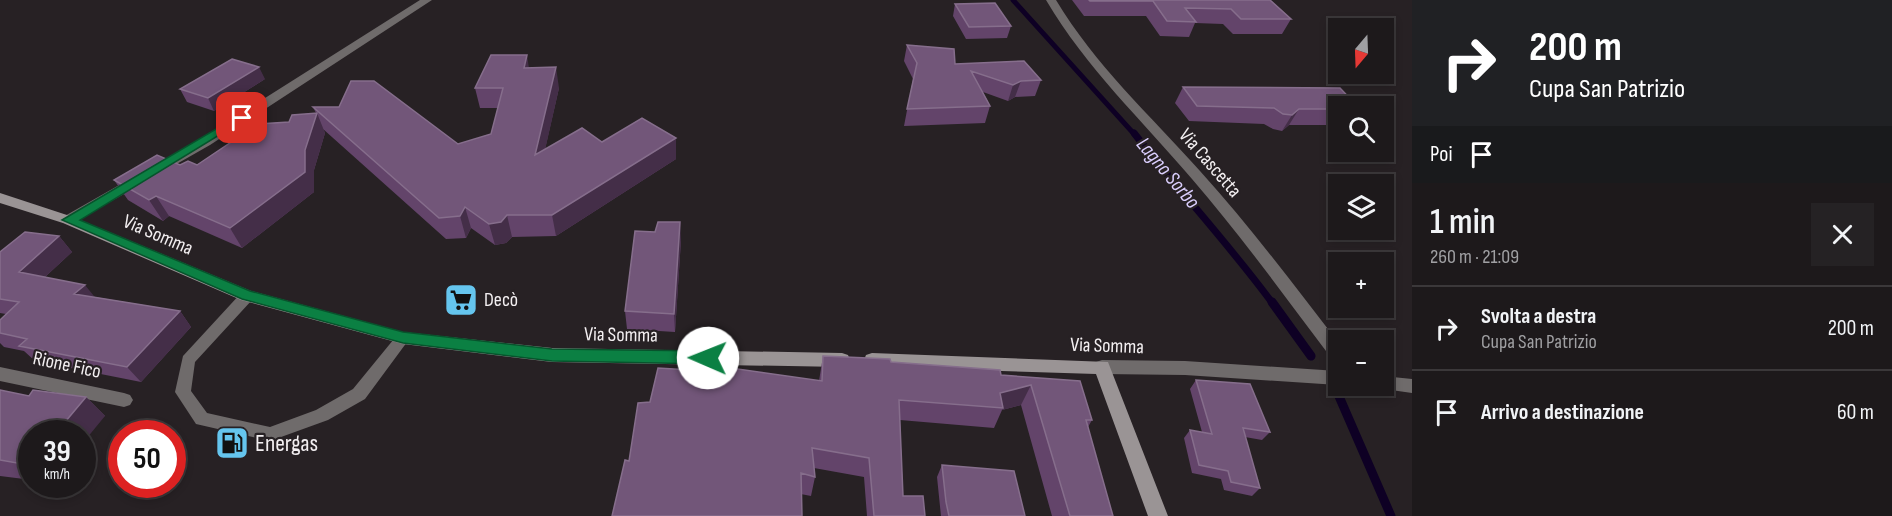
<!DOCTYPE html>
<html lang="it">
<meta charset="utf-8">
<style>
body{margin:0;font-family:"Sofia Sans Condensed",sans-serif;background:#252224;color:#f1f3f6;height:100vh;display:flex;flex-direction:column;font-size:22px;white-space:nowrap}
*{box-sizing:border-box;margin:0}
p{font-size:20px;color:#a0a0a3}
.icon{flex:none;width:33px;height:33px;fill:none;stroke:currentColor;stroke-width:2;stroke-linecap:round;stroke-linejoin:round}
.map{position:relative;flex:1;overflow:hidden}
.side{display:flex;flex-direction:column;background:#1d191b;width:480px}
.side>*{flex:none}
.banner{background:#202124;color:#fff;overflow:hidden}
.needle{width:39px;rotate:199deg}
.tools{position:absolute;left:1328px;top:18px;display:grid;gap:12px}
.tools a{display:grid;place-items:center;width:66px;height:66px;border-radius:0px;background:#1d191b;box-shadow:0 3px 9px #0003,0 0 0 2px #3b383a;font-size:30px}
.speed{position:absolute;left:18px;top:420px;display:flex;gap:12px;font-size:30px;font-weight:700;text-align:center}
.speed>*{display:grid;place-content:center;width:78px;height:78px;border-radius:50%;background:#1d191b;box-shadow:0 3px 9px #0003,0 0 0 2px #3b383a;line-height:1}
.speed small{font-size:15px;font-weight:400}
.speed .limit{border:9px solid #d22;background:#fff;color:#111}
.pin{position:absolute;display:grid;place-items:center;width:51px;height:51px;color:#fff;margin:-26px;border-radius:12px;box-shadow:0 3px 9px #0006}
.me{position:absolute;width:66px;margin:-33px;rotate:271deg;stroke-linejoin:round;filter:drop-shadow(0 0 4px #0008)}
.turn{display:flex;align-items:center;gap:21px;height:126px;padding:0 18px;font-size:27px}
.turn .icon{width:78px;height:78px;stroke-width:2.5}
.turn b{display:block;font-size:42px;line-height:51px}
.then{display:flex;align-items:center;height:57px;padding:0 18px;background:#0003;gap:12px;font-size:22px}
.round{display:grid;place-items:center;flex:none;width:63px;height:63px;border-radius:0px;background:#252224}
.summary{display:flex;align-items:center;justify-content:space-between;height:102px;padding:0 18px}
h1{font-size:36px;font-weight:600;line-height:45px}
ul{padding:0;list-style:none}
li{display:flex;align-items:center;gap:18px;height:84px;padding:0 18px;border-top:2px solid #3b383a}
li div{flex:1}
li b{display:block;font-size:22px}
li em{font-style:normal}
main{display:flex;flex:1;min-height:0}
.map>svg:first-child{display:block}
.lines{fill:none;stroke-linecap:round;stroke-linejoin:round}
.stream-far2{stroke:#0e0024;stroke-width:5}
.stream-far1{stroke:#0e0024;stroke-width:7}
.stream{stroke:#0e0024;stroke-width:9}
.lane{fill:#6f6b6b;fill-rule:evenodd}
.street{fill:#6f6b6b;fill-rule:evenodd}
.secondary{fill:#9a9495;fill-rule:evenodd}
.wall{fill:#63446a}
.shaded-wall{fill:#442e48}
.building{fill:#725679;stroke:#866e8c;stroke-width:1.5}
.route{fill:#0b8043;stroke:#07532c;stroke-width:1.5}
.labels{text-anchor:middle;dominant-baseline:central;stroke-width:4.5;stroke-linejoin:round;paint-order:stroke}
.street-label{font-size:20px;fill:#f3eff1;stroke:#272124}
.poi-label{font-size:20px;fill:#f3eff1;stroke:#272124;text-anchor:start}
.water-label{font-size:21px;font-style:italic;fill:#dacefd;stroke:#272124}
.near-poi-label{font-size:24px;fill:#f3eff1;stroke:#272124;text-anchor:start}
</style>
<main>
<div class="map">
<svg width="1412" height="516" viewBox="0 0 1412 516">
<rect width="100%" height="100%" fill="#272124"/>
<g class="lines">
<path class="stream-far2" d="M 1013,0 L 1135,135"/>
<path class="stream-far1" d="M 1134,133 C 1179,191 1229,244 1273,304"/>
<path class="stream" d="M 1272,302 L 1311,356
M 1338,394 L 1391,516"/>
<path class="lane" d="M 247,291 L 252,292 L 254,296 L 252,300 L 195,362 L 191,391 L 207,413 L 270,427 L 316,410 L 353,389 L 398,334 L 403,332 L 408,334 L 410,338 L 365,399 L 328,420 L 270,441 L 196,424 L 175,392 L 183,356 L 242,292 Z"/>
<path class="street" d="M 420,0 L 432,0 L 210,145 L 73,223 L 63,223 L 61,220 L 63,217 L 200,139 Z
M 1046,0 L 1056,0 C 1095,65 1150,115 1200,171 C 1249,225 1293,284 1338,342 L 1338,361 L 1332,359 C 1286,298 1242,237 1192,179 C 1142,120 1086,68 1046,0 Z
M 1102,360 L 1185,361 L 1338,371 L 1338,385 L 1185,375 L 1102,374 L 1096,372 L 1093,367 L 1096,362 Z
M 0,367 L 124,393 L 130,395 L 133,400 L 130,405 L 124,407 L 0,381 Z
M 1383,376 L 1412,379 L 1412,393 L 1377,388 L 1376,386 L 1383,386 Z"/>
<path class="secondary" d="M 0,193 L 73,217 L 251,291 L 403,332 L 552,348 L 842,353 L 848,355 L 850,360 L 848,365 L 842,367 L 552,362 L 403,344 L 241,300 L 63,223 L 0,203 Z
M 872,353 L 1108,362 L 1168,516 L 1148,516 L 1096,374 L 872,367 L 866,365 L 864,360 L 866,355 Z"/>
</g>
<path class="wall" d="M 1072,0 L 1270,0 L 1291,19 L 1282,34 L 1233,34 L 1223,24 L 1195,23 L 1189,37 L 1160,36 L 1146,16 L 1084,16 Z
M 955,4 L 1011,26 L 1007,38 L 966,39 L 953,16 Z
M 907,45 L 955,64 L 1041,80 L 1035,96 L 1015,97 L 1008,101 L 983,92 L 990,106 L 985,123 L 904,126 L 913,79 L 904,61 Z
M 529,68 L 559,88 L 545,149 L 602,142 L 676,138 L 676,159 L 556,236 L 512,237 L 506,243 L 495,245 L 471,228 L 466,238 L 446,239 L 323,129 L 325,133 L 314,170 L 314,192 L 242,248 L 169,216 L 163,221 L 128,200 L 114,180 L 180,165 L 197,165 L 289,122 L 316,113 L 313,107 L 458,144 L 491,134 L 498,108 L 480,108 L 475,88 Z
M 265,79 L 214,111 L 187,102 L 180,89 Z
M 1183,87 L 1338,106 L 1338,125 L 1289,125 L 1282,131 L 1273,129 L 1264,124 L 1189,121 L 1175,103 Z
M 59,236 L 72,252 L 45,277 L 95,297 L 180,311 L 191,327 L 141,382 L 35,361 L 24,351 L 4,347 L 0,343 L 0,320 L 6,314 L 0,313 L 0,252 Z
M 681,240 L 675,332 L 627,329 L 625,311 Z
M 823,356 L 891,362 L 1001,375 L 1080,381 L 1092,420 L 1088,427 L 1113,516 L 1052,516 L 1021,405 L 1002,410 L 994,428 L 900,420 L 903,496 L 925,516 L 867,516 L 864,477 L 814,468 L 815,477 L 811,496 L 629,461 L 650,402 L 819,381 Z
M 1196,380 L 1270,432 L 1262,440 L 1245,437 L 1260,488 L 1252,496 L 1224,490 L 1221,479 L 1192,473 L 1184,438 L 1190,430 L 1202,432 L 1190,389 Z
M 0,390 L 29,396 L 86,397 L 105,416 L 32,434 L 32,480 L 0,476 Z
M 942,465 L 1025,516 L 941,516 L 937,477 Z"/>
<path class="shaded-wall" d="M 527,55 L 530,75 L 524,68 Z
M 259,67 L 265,79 L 214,111 L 208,98 Z
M 556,67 L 559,88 L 539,177 L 535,155 Z
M 1021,81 L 1015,97 L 1008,101 L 1013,85 Z
M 1299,109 L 1289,125 L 1282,131 L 1292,115 Z
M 317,113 L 325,133 L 314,170 L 314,192 L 242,248 L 230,228 L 305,150 Z
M 676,138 L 676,159 L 556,236 L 552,215 Z
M 156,196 L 169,216 L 163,221 L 149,200 Z
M 465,207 L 471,228 L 466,238 L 460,216 Z
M 507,215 L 512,237 L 506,243 L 495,245 L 489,224 Z
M 680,222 L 681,240 L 675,332 L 674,314 Z
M 59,236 L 72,252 L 33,288 L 19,272 Z
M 85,285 L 98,301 L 74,294 Z
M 180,311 L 191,327 L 141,382 L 127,367 Z
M 1031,385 L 1021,405 L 1002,410 L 1003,408 L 1000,393 Z
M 86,397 L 105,416 L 82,444 L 82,434 L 55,434 Z
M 29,449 L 32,452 L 32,474 L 17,463 Z"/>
<path class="building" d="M 1089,0 L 1270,0 L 1291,19 L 1241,19 L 1231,9 L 1185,8 L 1196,22 L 1167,21 L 1153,1 L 1090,1 Z
M 995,3 L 1011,26 L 969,27 L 955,4 Z
M 907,45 L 954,49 L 955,64 L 1024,61 L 1041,80 L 1021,81 L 1013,85 L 971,71 L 990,106 L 907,109 L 917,63 Z
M 491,55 L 527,55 L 524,68 L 556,67 L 535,155 L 582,128 L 602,142 L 642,118 L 676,138 L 552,215 L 507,215 L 501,222 L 489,224 L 465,207 L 460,216 L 439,218 L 313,107 L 339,107 L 351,81 L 374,81 L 458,144 L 491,134 L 503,88 L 475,88 Z
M 232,59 L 259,67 L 208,98 L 180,89 Z
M 1183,87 L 1340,88 L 1357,106 L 1338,106 L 1338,109 L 1299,109 L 1292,115 L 1283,114 L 1274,108 L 1197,106 Z
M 317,113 L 305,150 L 305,172 L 230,228 L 156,196 L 149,200 L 114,180 L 157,155 L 180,165 L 188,161 L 197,165 L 258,124 L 289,122 L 292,115 Z
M 658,222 L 680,222 L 674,314 L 625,311 L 635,231 L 655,232 Z
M 25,232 L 59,236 L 19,272 L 85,285 L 74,294 L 180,311 L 127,367 L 19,346 L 27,339 L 0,333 L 0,320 L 19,302 L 0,299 L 0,252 Z
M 823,356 L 890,359 L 891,362 L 1000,370 L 1001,375 L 1080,381 L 1092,420 L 1086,420 L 1113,516 L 1070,516 L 1031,385 L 1000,393 L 1003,408 L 899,400 L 903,496 L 923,496 L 925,516 L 874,516 L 869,458 L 812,448 L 815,477 L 801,473 L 802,516 L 612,516 L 625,460 L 629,461 L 638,403 L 650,402 L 658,368 L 724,372 L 724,367 L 822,381 Z
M 1196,380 L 1250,384 L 1270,432 L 1243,428 L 1260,488 L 1231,482 L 1228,471 L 1199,465 L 1190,430 L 1212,434 Z
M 0,390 L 29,396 L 33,390 L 86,397 L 55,434 L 32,434 L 32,450 L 29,449 L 17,463 L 0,460 Z
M 942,465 L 1014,471 L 1025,516 L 949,516 L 946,502 Z"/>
<path class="route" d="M 238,116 L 247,118 L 80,220 L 250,291 L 403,332 L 552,349 L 708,351 L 716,358 L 708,364 L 552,361 L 403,343 L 242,299 L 62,220 Z"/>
<defs>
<g id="supermarket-square" transform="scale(1.725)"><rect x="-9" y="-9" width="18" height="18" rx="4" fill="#65c5ee" stroke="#272124"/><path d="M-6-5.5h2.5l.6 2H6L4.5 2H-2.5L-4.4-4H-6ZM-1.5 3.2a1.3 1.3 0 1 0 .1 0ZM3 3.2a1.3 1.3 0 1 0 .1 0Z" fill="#111"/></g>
<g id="fuel-square" transform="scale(1.725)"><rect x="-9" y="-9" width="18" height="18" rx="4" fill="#65c5ee" stroke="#272124"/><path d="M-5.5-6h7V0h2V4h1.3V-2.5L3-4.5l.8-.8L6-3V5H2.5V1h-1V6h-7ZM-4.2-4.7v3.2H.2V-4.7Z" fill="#111"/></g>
</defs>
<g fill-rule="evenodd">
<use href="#supermarket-square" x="461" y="300"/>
<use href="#fuel-square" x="232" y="443"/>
</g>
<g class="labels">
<g class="street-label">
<text transform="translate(1210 163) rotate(49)">Via Cascetta</text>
<text transform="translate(158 235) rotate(23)">Via Somma</text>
<text transform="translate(621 335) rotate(1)">Via Somma</text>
<text transform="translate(1107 346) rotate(2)">Via Somma</text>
<text transform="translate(67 365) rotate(12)">Rione Fico</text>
</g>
<g class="poi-label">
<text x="484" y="300">Decò</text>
</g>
<g class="water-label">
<text transform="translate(1168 173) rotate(50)">Lagno Sorbo</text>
</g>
<g class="near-poi-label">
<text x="255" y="443">Energas</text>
</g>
</g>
</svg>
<div class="tools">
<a><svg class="needle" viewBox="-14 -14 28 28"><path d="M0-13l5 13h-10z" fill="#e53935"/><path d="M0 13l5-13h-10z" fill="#a0a0a3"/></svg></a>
<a><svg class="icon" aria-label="search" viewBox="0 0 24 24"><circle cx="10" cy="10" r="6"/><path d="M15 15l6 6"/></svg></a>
<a><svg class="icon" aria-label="layers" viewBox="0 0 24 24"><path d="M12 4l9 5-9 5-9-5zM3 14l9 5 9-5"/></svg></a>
<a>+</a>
<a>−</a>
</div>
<div class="speed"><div>39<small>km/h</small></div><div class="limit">50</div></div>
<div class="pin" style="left:242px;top:118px;background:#d93025"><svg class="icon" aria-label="arrive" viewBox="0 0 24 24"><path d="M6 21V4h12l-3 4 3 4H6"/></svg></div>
<svg class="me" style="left:708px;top:358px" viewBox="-20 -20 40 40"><circle r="19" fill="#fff"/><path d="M0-13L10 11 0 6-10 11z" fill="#0b8043"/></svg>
</div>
<section class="side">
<div class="banner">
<div class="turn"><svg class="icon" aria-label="right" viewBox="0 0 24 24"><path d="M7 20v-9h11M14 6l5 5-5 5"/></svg><div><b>200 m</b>Cupa San Patrizio</div></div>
<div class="then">Poi<svg class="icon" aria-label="arrive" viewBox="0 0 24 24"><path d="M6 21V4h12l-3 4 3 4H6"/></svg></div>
</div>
<div class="summary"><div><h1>1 min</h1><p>260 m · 21:09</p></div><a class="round"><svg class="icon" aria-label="close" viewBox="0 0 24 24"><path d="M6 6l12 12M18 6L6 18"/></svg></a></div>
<ul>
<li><svg class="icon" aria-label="right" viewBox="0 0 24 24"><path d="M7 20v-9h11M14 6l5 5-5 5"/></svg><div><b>Svolta a destra</b><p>Cupa San Patrizio</p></div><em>200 m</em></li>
<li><svg class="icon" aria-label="arrive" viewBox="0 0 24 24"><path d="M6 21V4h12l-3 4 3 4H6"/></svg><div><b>Arrivo a destinazione</b></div><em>60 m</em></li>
</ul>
</section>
</main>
